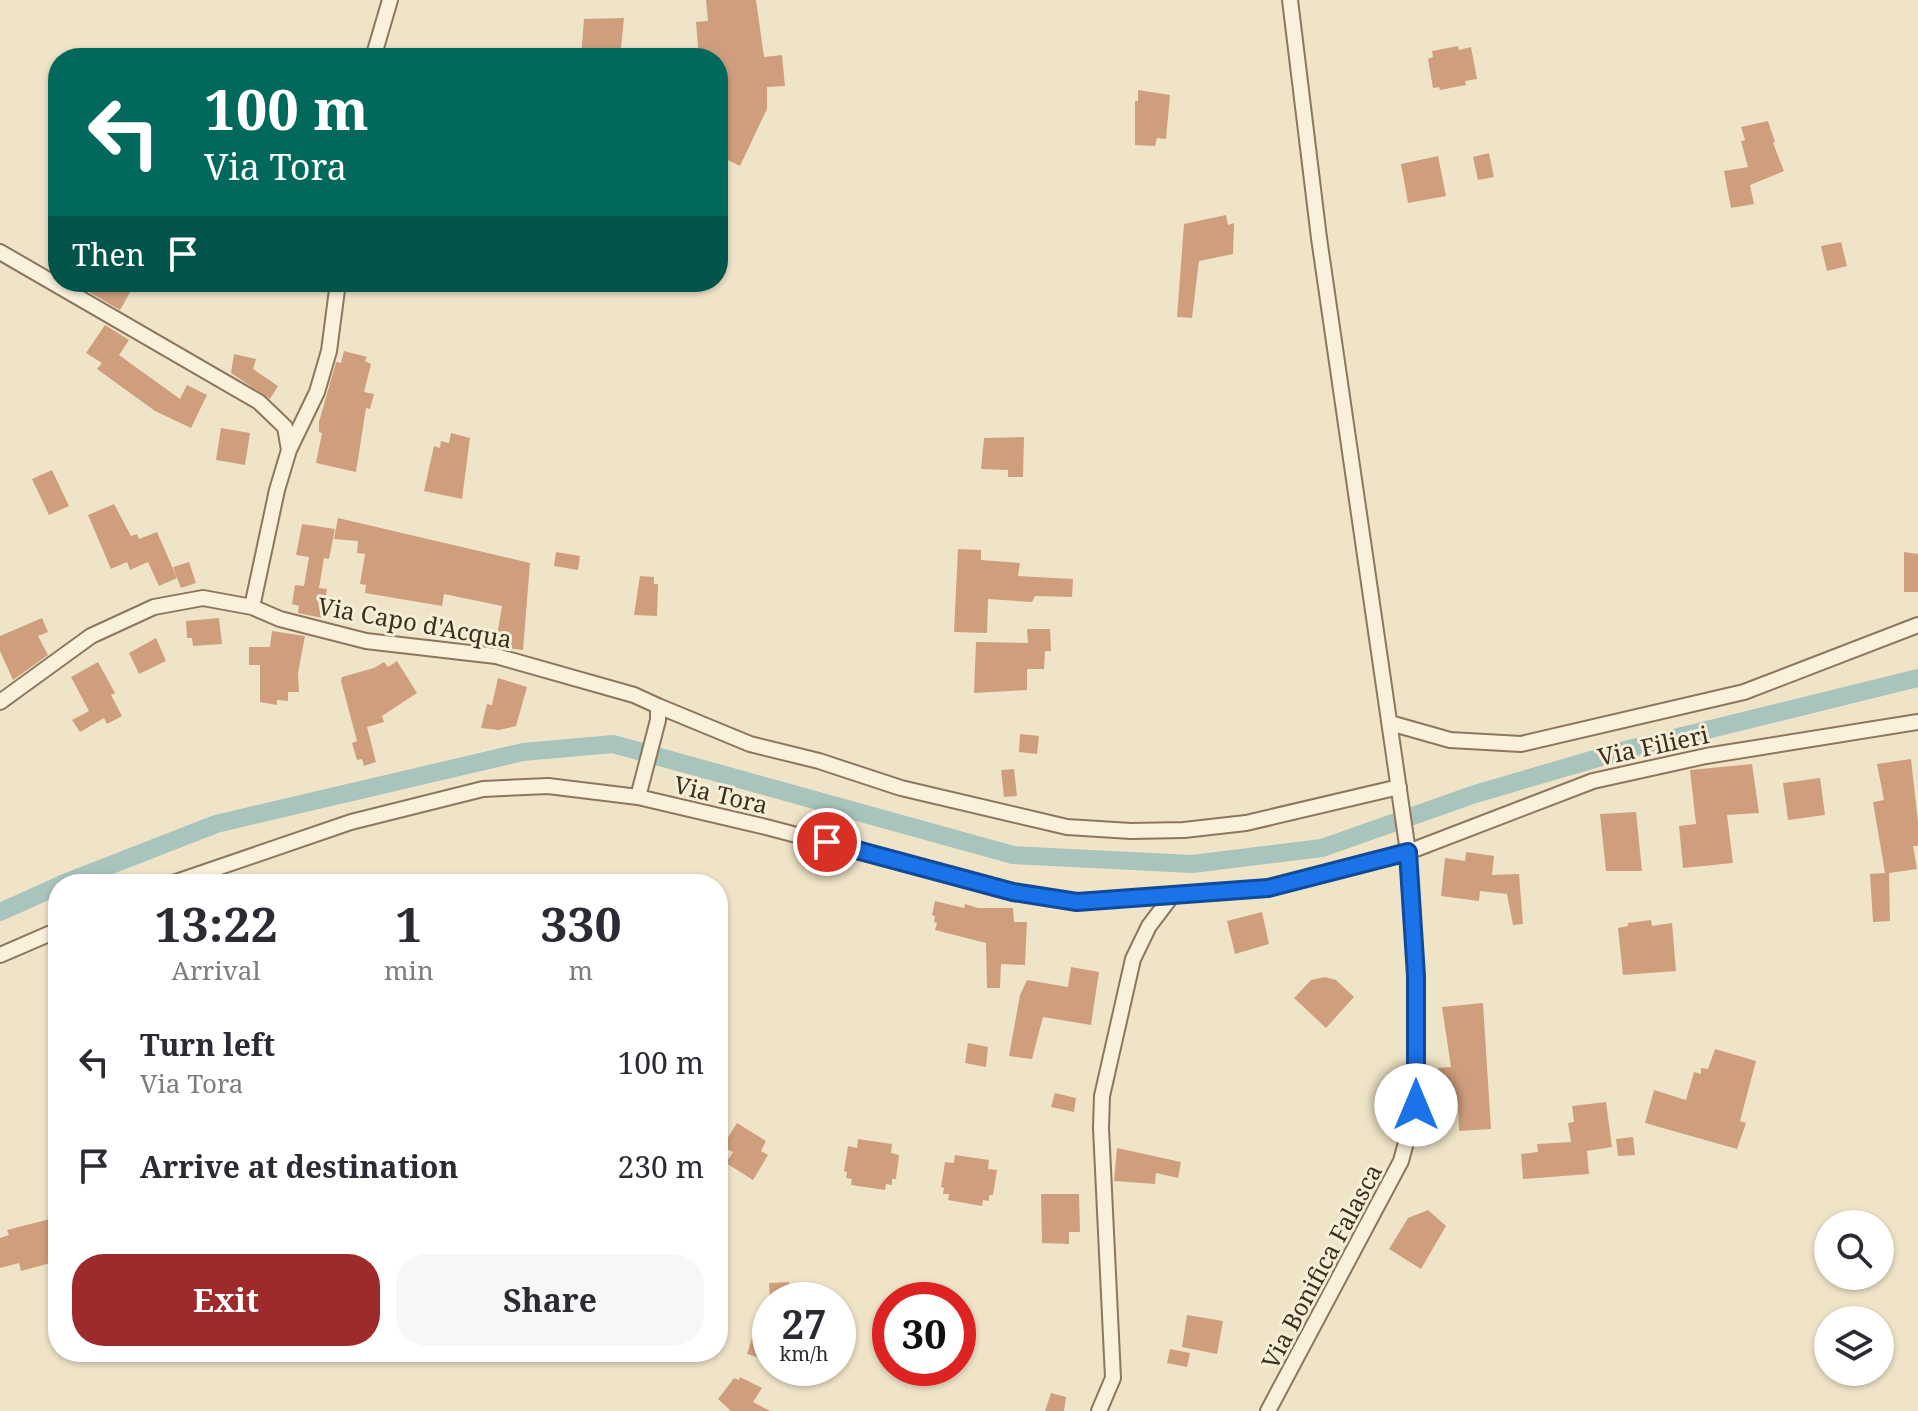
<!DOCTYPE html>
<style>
body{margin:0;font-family:"Noto Serif",serif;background:#f7f7f7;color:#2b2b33;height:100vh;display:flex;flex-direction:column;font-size:30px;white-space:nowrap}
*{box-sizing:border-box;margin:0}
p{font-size:26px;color:#7c7c81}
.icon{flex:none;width:44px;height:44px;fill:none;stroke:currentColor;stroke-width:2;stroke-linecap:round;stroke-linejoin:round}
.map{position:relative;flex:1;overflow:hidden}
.panel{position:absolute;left:48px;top:874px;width:680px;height:488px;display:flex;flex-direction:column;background:#fff;border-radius:32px;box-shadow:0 2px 6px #0004}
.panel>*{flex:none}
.banner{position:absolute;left:48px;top:48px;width:680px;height:244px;border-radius:32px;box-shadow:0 2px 6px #0004;background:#00695c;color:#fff;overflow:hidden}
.tools{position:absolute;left:1814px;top:1210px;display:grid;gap:16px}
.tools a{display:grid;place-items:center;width:80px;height:80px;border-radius:50%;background:#fff;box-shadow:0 2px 6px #0004;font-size:40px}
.speed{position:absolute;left:752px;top:1282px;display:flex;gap:16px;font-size:40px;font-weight:700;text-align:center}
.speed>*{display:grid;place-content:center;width:104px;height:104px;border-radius:50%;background:#fff;box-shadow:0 2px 6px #0004;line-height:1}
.speed small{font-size:20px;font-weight:400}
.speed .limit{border:12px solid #d22;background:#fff;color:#111}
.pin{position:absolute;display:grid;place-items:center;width:68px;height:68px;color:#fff;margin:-34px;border:4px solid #fff;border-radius:50%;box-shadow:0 2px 8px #0007}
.me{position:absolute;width:88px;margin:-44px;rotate:0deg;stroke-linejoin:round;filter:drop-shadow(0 0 6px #0008)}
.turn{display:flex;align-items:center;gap:28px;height:168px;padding:0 24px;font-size:36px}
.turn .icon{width:104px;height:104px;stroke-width:2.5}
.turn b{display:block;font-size:56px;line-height:68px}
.then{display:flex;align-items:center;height:76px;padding:0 24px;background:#0003;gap:16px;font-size:30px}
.eta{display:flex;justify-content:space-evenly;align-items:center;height:136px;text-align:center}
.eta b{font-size:48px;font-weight:700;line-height:56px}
.button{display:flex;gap:16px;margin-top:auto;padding:16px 24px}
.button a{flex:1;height:92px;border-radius:32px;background:#9e2a2b;color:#fff;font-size:32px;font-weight:700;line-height:92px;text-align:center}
.button a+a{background:#f7f7f7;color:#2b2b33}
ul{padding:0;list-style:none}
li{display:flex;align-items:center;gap:24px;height:104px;padding:0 24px}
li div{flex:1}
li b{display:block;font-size:30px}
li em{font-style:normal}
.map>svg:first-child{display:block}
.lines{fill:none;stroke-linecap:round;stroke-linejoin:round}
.canal{stroke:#a9c4bc;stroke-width:18}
.building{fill:#cf9f7d}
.street-casing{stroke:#8d765c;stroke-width:18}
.street{stroke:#faf1dc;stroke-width:14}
.route-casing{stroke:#114b97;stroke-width:20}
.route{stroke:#1a73e8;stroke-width:14}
.labels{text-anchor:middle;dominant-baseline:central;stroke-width:6;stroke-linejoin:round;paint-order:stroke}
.street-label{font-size:24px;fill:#3d2e20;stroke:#f7eed8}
</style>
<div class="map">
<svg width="1918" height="1411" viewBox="0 0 1918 1411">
<rect width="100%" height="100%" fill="#f0e4c8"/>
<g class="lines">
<path class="canal" d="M 62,884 L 216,824 L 523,752 L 613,744 L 1013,855 L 1192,864 L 1322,848 L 1475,794 L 1629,749 L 1918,678
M 0,912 L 58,886"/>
</g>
<path class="building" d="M 706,0 L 756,0 L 764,57 L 782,55 L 785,86 L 767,87 L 767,109 L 740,166 L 718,155 L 718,58 L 699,58 L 696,22 L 708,21 Z
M 624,18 L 620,58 L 581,58 L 584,19 Z
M 1458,46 L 1459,50 L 1471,47 L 1477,79 L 1465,81 L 1466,85 L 1440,90 L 1439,87 L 1433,88 L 1428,59 L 1433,57 L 1432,51 Z
M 1138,90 L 1170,95 L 1166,139 L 1157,138 L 1155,146 L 1135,145 L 1135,101 L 1138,101 Z
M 1768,121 L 1775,142 L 1773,143 L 1784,171 L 1750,185 L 1754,204 L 1731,208 L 1724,171 L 1748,167 L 1741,141 L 1745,140 L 1741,127 Z
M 1489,153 L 1494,177 L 1478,180 L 1473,157 Z
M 1438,156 L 1446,196 L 1408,203 L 1401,164 Z
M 1226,215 L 1228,225 L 1234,223 L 1233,254 L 1199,261 L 1192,318 L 1177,317 L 1184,224 Z
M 1841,242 L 1847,266 L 1827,271 L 1821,246 Z
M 72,282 L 124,282 L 133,287 L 120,310 Z
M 105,325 L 129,340 L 119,355 L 180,399 L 187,385 L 207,395 L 191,428 L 155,411 L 97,369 L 102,363 L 86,353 Z
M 344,351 L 367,357 L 365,361 L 371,364 L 364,392 L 374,394 L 370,409 L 366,408 L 356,472 L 316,463 L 322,433 L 319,432 L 319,422 L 336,362 L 341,363 Z
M 234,354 L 256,359 L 253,369 L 278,386 L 270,399 L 231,373 Z
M 221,428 L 250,433 L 245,465 L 216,460 Z
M 451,433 L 470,438 L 462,499 L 424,491 L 434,446 L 440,448 L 441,441 L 449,443 Z
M 1024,437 L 1023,477 L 1008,477 L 1008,470 L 981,469 L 984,438 Z
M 52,470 L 69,506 L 49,515 L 32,479 Z
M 114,504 L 131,536 L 137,534 L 139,539 L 157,532 L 177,578 L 159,586 L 148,562 L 130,570 L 127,562 L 111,569 L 88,515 Z
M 338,518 L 530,563 L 523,650 L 505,648 L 506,637 L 497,636 L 502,606 L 444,594 L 442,606 L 365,593 L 366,585 L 360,584 L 365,554 L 357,553 L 358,541 L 334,539 Z
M 302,524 L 335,529 L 329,559 L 324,558 L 319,588 L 327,589 L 322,618 L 298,613 L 299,606 L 292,604 L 295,585 L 304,586 L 309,557 L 296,555 Z
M 958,549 L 981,550 L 981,560 L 1020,563 L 1018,576 L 1073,579 L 1072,597 L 1035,596 L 1032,602 L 988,599 L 987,633 L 954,632 Z
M 556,552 L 580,556 L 578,570 L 554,566 Z
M 1904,552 L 1918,554 L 1918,592 L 1904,592 Z
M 189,562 L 196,583 L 181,588 L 173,567 Z
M 640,576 L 654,577 L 654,584 L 658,584 L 657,616 L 634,615 Z
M 42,618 L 48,632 L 38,636 L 48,655 L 13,680 L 0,651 L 0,636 Z
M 219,618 L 222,644 L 193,646 L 192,638 L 187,638 L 186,621 Z
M 1027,629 L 1050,629 L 1051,651 L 1045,651 L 1044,669 L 1027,669 L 1027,690 L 974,693 L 976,642 L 1028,643 Z
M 272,631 L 305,636 L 298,673 L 299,692 L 288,692 L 288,701 L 277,700 L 277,705 L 260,702 L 260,665 L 249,665 L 249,647 L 270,647 Z
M 156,638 L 166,661 L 139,674 L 129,653 Z
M 397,661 L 417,693 L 382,716 L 384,722 L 367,727 L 376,762 L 364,766 L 362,759 L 357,760 L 352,743 L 357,741 L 341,681 L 342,677 L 374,668 L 384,662 L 388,667 Z
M 98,662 L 115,693 L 111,695 L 122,716 L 107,724 L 104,718 L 80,732 L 72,720 L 89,711 L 71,677 Z
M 498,678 L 527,687 L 516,726 L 499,730 L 481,728 L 487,704 L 492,705 Z
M 1020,734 L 1039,736 L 1037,754 L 1019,752 Z
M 1911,759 L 1918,822 L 1918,846 L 1913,846 L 1917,869 L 1889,873 L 1890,921 L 1873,922 L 1870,874 L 1885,873 L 1873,802 L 1884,800 L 1877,764 Z
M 1752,764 L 1759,813 L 1727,815 L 1733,863 L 1683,868 L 1679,826 L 1696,824 L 1690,770 Z
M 1014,769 L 1017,796 L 1004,797 L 1001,770 Z
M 1820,778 L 1825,815 L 1788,820 L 1783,783 Z
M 1636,812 L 1642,871 L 1606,871 L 1600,814 Z
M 1466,852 L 1494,856 L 1492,875 L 1519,874 L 1523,924 L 1513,925 L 1507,894 L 1480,891 L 1479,901 L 1441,896 L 1445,858 L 1465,861 Z
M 935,901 L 964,908 L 965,904 L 978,908 L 1013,908 L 1014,922 L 1027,922 L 1025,965 L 1001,964 L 1000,988 L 987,988 L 986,943 L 935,930 L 937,923 L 934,922 L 935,916 L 932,915 Z
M 1262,912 L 1269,944 L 1235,954 L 1227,921 Z
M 1651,920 L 1652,926 L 1672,923 L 1676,971 L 1623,975 L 1618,928 L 1628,926 L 1628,923 Z
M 1071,967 L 1099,972 L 1091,1025 L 1043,1017 L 1032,1059 L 1009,1056 L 1020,995 L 1027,980 L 1068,987 Z
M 1325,977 L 1336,980 L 1354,997 L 1326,1028 L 1294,998 L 1311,980 Z
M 1483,1003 L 1491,1129 L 1459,1131 L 1458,1104 L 1439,1105 L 1438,1068 L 1451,1067 L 1442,1007 Z
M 968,1043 L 988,1047 L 986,1067 L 965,1063 Z
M 1715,1049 L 1756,1061 L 1740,1121 L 1746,1123 L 1737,1149 L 1645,1123 L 1654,1090 L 1686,1100 L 1694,1072 L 1701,1074 L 1701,1068 L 1708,1069 Z
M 1055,1093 L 1076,1098 L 1074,1112 L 1051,1107 Z
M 1606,1102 L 1612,1147 L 1587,1151 L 1589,1174 L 1523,1179 L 1521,1154 L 1538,1152 L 1537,1144 L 1571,1142 L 1568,1123 L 1574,1122 L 1572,1106 Z
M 737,1123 L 766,1141 L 761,1151 L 768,1155 L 753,1180 L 726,1163 L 733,1152 L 722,1147 Z
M 1633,1137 L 1635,1155 L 1618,1156 L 1616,1139 Z
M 858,1139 L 892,1144 L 891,1153 L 899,1155 L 896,1179 L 892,1179 L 892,1185 L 886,1184 L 885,1190 L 851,1185 L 852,1179 L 846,1178 L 847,1172 L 844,1171 L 848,1146 L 857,1148 Z
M 1117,1148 L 1181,1162 L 1178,1178 L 1156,1173 L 1155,1184 L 1114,1181 Z
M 955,1155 L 989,1160 L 988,1169 L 997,1170 L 993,1195 L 989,1195 L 989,1201 L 983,1200 L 982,1206 L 948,1200 L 949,1194 L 943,1194 L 944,1188 L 941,1187 L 945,1162 L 954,1163 Z
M 1041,1194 L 1079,1194 L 1080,1232 L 1069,1232 L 1069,1244 L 1042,1243 Z
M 1428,1210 L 1446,1226 L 1421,1269 L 1389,1249 L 1408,1218 Z
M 50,1219 L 58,1261 L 21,1271 L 19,1263 L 0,1268 L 0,1238 L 9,1235 L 7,1230 Z
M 789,1282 L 791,1299 L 770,1300 L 769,1283 Z
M 1187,1315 L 1223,1321 L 1217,1354 L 1182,1347 Z
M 758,1319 L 770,1323 L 770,1349 L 767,1360 L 747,1354 Z
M 1170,1349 L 1190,1353 L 1187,1367 L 1167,1363 Z
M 740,1377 L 762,1388 L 753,1402 L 770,1411 L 731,1411 L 718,1399 L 734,1378 L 739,1380 Z
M 1051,1393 L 1066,1397 L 1064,1411 L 1045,1411 Z"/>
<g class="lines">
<g class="street-casing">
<path id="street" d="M 373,58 L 390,0
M 0,252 L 259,402 L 285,427 L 289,450
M 252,607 L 277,490 L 289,450 L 317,392 L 329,351 L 338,282
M 0,702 L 91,636 L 154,607 L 203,598 L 252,607 L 280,619 L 366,641 L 496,656 L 634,695 L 658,706 L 658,720 L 638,797
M 658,706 L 750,744 L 819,761 L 901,788 L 1067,827 L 1131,831 L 1184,830 L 1246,823 L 1399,787
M 1390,723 L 1450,740 L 1521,744 L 1744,692 L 1918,625
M 170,884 L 351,822 L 483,789 L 548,786 L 638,797 L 766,827 L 1013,892 L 1077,902 L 1268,888 L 1408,852 L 1593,781 L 1706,756 L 1918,722
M 0,955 L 58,930
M 1099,1411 L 1113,1378 L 1101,1128 L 1102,1096 L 1133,959 L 1149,926 L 1171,897
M 1268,1411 L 1401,1161 L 1416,1105 L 1416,976 L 1408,852 L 1319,238 L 1290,0"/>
</g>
<use href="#street" class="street"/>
</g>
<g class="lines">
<g class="route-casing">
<path id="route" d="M 827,842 L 1013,892 L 1077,902 L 1268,888 L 1408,852 L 1416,976 L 1416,1105"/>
</g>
<use href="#route" class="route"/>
</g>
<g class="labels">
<g class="street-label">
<text transform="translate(415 622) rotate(10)">Via Capo d'Acqua</text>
<text transform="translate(1653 745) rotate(-12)">Via Filieri</text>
<text transform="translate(721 794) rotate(13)">Via Tora</text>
<text transform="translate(1321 1266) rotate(-62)">Via Bonifica Falasca</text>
</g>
</g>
</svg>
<div class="tools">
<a><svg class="icon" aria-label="search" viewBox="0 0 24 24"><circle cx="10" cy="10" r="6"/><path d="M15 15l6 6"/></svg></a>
<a><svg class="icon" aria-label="layers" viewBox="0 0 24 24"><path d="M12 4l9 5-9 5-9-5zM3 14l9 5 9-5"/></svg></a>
</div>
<div class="speed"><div>27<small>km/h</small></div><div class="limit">30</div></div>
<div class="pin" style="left:827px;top:842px;background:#d93025"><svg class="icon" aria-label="arrive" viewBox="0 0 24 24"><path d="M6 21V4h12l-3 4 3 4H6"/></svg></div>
<svg class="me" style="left:1416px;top:1105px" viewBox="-20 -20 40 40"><circle r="19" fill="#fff"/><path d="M0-13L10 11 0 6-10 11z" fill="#1a73e8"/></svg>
<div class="banner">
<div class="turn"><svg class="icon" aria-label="left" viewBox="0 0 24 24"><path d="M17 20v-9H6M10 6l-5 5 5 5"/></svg><div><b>100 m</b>Via Tora</div></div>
<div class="then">Then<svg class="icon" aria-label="arrive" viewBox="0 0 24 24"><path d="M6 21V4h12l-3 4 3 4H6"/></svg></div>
</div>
<section class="panel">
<div class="eta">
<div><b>13:22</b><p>Arrival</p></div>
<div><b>1</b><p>min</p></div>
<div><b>330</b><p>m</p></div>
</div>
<ul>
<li><svg class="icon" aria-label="left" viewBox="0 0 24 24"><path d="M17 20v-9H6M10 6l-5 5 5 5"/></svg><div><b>Turn left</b><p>Via Tora</p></div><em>100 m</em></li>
<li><svg class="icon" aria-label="arrive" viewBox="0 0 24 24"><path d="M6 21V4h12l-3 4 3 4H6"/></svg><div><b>Arrive at destination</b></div><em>230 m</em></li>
</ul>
<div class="button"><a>Exit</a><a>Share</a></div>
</section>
</div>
